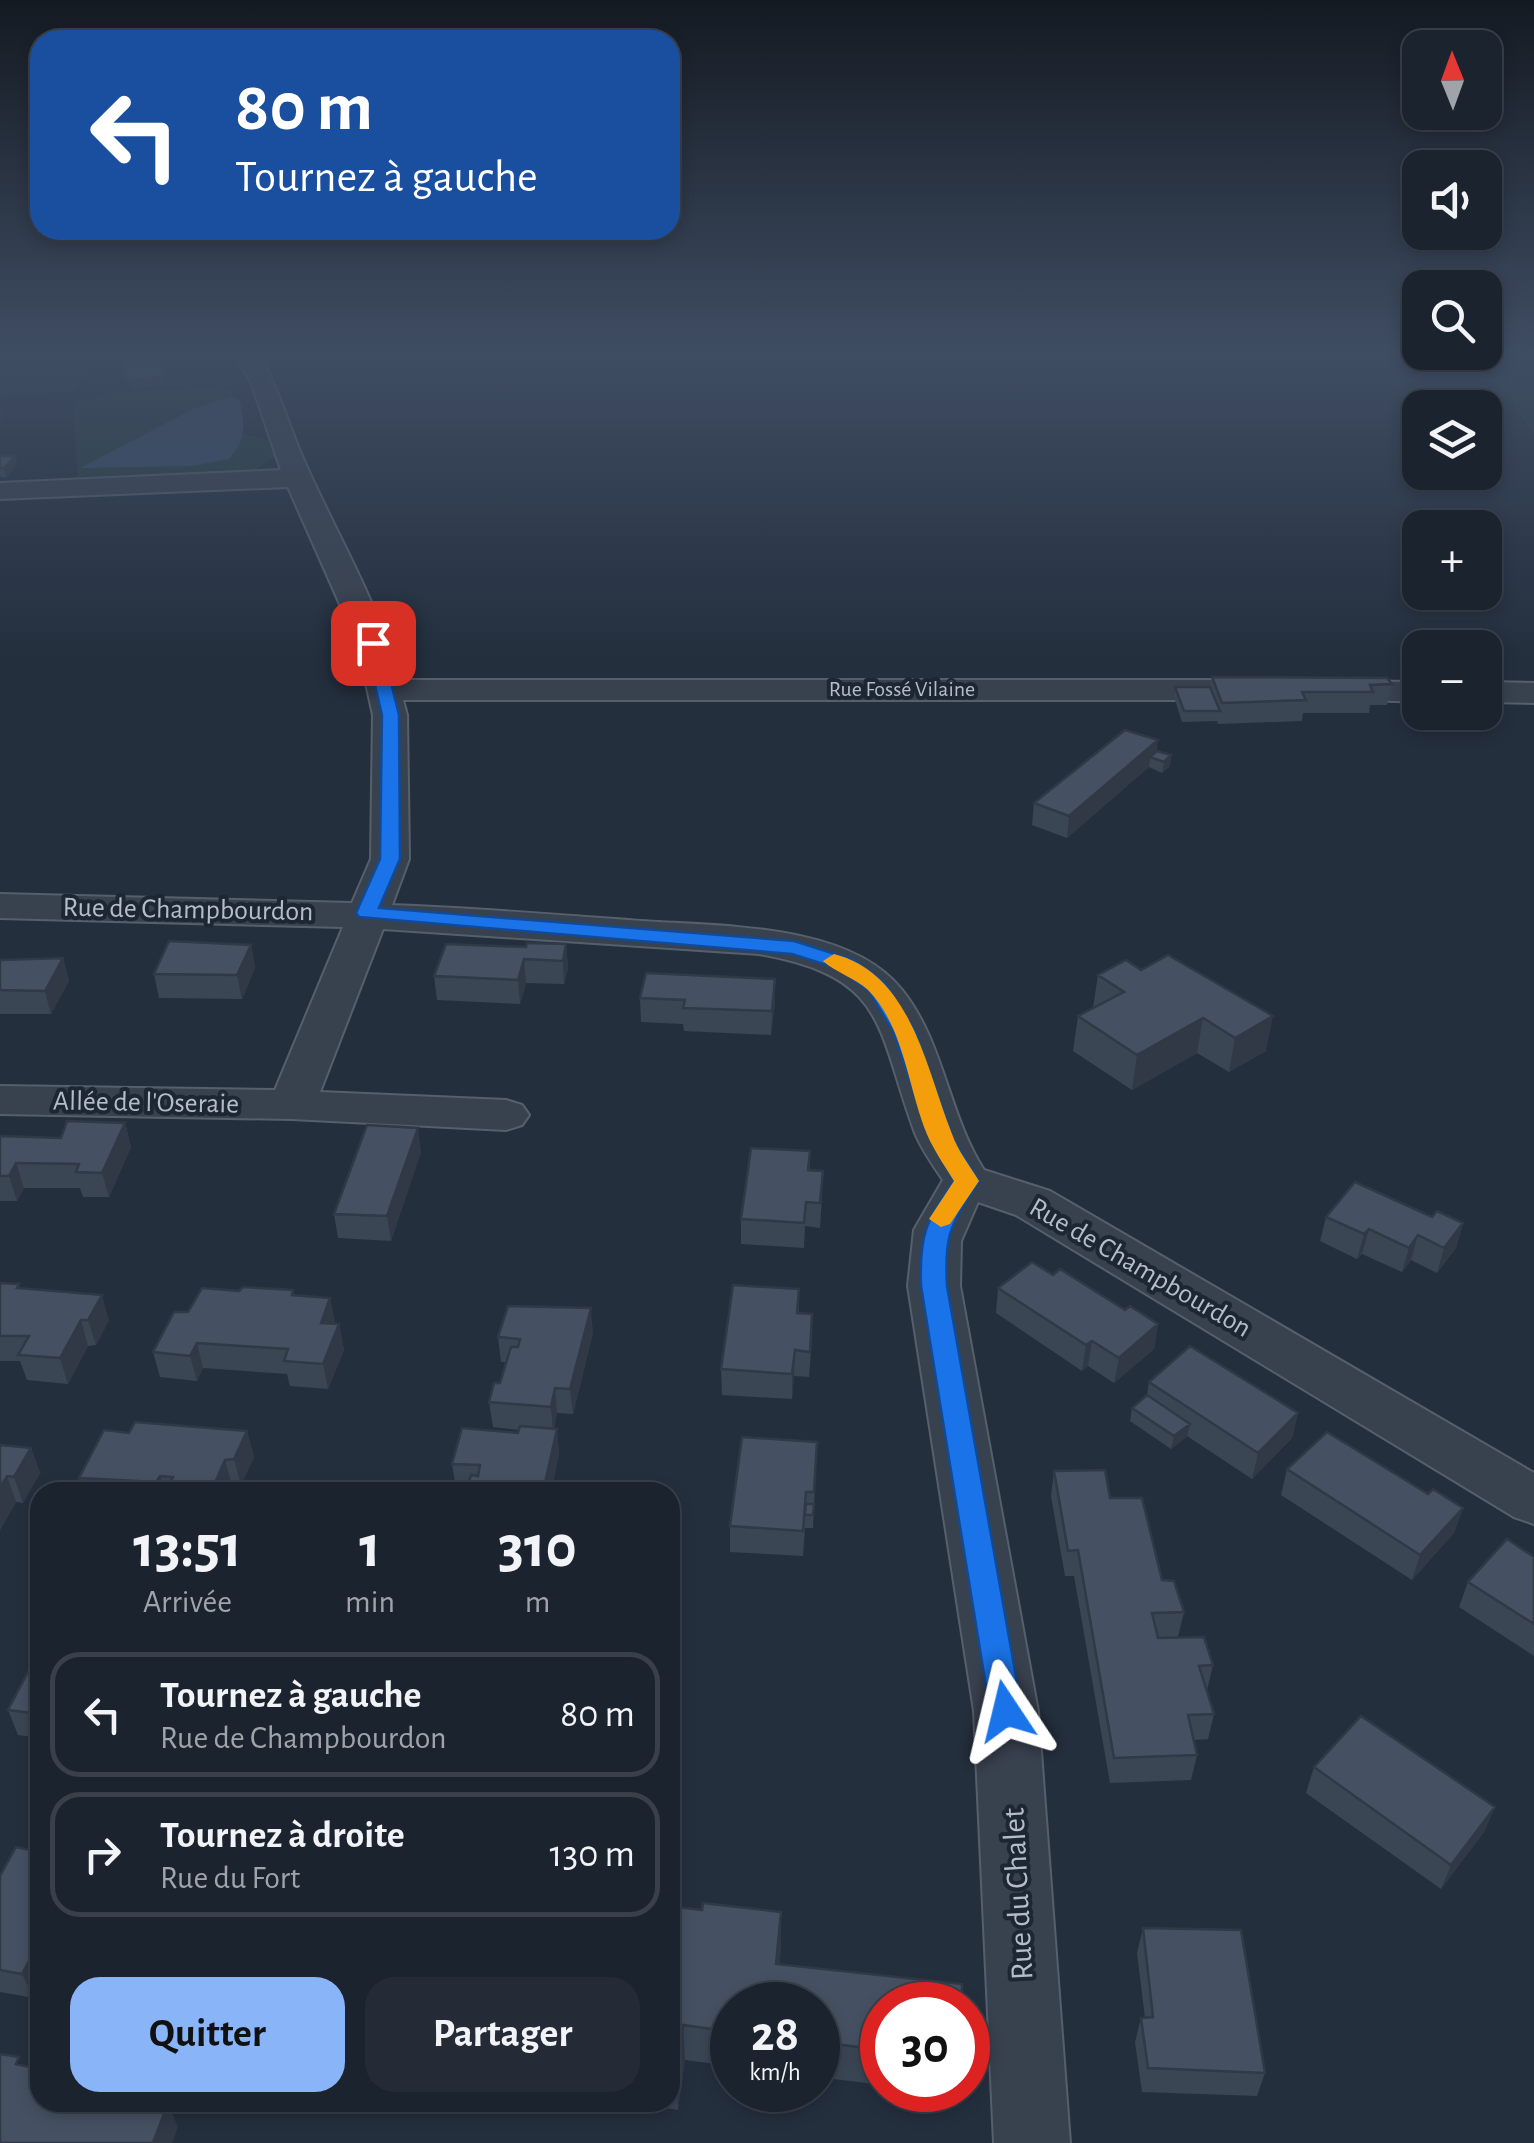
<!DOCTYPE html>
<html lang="fr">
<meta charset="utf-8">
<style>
body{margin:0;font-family:"Alegreya Sans",sans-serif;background:#242b36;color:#f1f3f6;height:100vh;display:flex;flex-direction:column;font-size:38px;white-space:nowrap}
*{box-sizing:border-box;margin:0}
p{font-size:32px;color:#a0a4aa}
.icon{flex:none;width:55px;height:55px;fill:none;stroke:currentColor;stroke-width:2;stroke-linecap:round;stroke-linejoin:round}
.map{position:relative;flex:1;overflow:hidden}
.panel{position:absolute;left:30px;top:1482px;width:650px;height:630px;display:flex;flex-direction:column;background:#1b232e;border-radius:30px;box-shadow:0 5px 15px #0003,0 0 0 2px #39404a}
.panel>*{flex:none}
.banner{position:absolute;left:30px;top:30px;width:650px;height:210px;border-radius:30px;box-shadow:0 5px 15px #0003,0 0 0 2px #39404a;background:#1a4fa0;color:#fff;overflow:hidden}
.needle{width:65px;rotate:359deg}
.fabs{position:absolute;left:1402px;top:30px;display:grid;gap:20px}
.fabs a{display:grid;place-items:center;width:100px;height:100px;border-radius:20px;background:#1b232e;box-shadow:0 5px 15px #0003,0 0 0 2px #39404a;font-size:50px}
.speed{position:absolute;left:710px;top:1982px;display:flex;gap:20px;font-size:50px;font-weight:700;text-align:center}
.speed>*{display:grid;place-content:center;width:130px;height:130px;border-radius:50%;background:#1b232e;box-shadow:0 5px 15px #0003,0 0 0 2px #39404a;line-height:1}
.speed small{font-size:25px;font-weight:400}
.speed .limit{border:15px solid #d22;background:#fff;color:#111}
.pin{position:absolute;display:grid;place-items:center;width:85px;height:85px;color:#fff;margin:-42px;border-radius:20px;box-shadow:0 5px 15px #0006}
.me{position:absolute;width:110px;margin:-55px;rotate:350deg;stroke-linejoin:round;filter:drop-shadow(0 0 8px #0008)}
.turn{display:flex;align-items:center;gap:35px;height:210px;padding:0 40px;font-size:45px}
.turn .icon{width:130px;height:130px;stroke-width:2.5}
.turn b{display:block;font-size:70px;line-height:85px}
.eta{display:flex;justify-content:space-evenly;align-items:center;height:170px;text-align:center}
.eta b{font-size:60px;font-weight:600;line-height:70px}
.action{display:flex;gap:20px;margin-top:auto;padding:20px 40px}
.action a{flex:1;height:115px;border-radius:30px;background:#8ab4f8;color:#111;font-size:40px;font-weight:600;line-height:115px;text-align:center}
.action a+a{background:#242b36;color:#f1f3f6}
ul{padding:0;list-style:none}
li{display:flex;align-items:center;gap:30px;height:125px;margin:0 20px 15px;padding:0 20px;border:5px solid #39404a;border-radius:30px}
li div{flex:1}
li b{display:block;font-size:38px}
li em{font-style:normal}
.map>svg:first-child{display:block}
.green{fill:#263c3f}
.water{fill:#394c67}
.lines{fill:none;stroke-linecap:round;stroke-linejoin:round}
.minor-casing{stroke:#565f6c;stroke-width:4}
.minor{fill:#38414e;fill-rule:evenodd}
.wall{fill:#3b4654}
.shaded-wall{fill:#303945}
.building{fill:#455162;stroke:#303945;stroke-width:2.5}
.route{fill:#1a73e8;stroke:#114b97;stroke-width:2.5}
.slow{fill:#f59e0b}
.labels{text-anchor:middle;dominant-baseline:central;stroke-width:8;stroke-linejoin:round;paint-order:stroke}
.far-street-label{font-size:22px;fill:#b4bcc9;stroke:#1d2633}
.street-label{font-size:28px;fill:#b4bcc9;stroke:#1d2633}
.near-street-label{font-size:32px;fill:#b4bcc9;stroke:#1d2633}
</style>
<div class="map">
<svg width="1534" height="2143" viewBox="0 0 1534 2143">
<rect width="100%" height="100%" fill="#242f3e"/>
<path class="green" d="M 0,354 L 214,354 L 92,366 L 74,392 L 0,394 Z
M 1442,354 L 1534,354 L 1534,434 L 1491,376 L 1494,372 Z
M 210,387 L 233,391 L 232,430 L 269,441 L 277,455 L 252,472 L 78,477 L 73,404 L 107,394 Z"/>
<path class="water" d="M 231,397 L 240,401 C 245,427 246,439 229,459 L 192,466 L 80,468 L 195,408 Z"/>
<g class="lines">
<g class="minor-casing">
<path id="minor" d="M 234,354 L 258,354 C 280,389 289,429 307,467 C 338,537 380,605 398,680 L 1238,680 L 1250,683 L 1255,690 L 1250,697 L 1238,700 L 403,700 L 407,715 L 409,859 L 392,905 C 471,908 549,914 628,920 C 709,927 847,920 902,990 C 944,1042 948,1114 984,1170 L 1050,1191 L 1534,1473 L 1534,1524 L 1514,1517 L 1016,1215 L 978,1202 L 961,1241 L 960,1286 L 1038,1711 L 1070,2143 L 994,2143 L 974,1711 L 908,1286 L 914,1230 L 943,1180 C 933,1165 922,1150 915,1133 C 876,1028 889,977 759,954 L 383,929 L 320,1092 L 506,1100 L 522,1105 L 529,1115 L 522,1125 L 506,1130 L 292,1119 L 0,1114 L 0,1086 L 275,1090 L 343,927 L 0,918 L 0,894 L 352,903 L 371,859 L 373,715 L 357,643 L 288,487 L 0,499 L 0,483 L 281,470 L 251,382 Z
M 1332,681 L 1420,682 L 1420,702 L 1320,698 L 1315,691 L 1320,684 Z
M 1485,682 L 1534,683 L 1534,703 L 1485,702 Z"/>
</g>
<use href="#minor" class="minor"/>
</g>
<path class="wall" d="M 122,363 L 165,376 L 166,384 L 132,389 L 123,371 Z
M 0,456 L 15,456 L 17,465 L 6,478 L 0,477 Z
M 1212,677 L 1392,684 L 1387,705 L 1370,705 L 1369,713 L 1303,713 L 1302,721 L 1218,724 L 1217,721 L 1182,722 L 1174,697 L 1175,687 L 1210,687 Z
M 1157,751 L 1171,755 L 1170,766 L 1162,773 L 1149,767 L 1067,838 L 1032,825 L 1034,803 Z
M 566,944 L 568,968 L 564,984 L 526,983 L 520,1004 L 437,1000 L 434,976 L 526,947 Z
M 251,945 L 255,968 L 242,999 L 159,998 L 154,974 Z
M 63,958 L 69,981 L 51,1014 L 0,1014 L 0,960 Z
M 1126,960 L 1266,1051 L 1229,1072 L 1197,1053 L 1132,1090 L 1073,1051 L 1078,1016 L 1093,1008 L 1098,975 Z
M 640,998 L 775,1002 L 771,1035 L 684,1031 L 683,1024 L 641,1022 Z
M 125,1123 L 131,1147 L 109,1197 L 83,1197 L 80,1188 L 24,1188 L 17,1201 L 0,1201 L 0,1136 L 61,1138 Z
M 810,1151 L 810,1170 L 822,1196 L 820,1228 L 805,1226 L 804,1248 L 741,1244 L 741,1219 Z
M 421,1152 L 391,1241 L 338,1238 L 334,1214 Z
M 1326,1217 L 1432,1217 L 1463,1223 L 1456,1248 L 1437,1273 L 1411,1260 L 1402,1272 L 1362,1254 L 1357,1259 L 1320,1241 Z
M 1053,1275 L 1125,1310 L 1158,1324 L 1154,1349 L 1114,1383 L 1088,1366 L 1082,1371 L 996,1313 L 998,1288 Z
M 0,1283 L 19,1284 L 20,1288 L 109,1320 L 96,1345 L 88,1346 L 68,1384 L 27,1380 L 20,1361 L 0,1361 Z
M 799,1289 L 799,1313 L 812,1339 L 809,1377 L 794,1376 L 792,1399 L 722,1395 L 721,1369 Z
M 293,1290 L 294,1295 L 330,1298 L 335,1324 L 339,1324 L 344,1350 L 328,1389 L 290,1386 L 287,1374 L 203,1368 L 197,1381 L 160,1377 L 153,1352 L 188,1312 L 239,1291 Z
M 593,1333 L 573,1414 L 557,1413 L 554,1428 L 557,1429 L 559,1454 L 551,1492 L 466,1492 L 467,1490 L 456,1489 L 452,1464 L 518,1433 L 519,1430 L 493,1427 L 489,1402 L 500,1383 L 506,1362 L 501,1362 L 498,1337 Z
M 1149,1382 L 1298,1413 L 1292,1438 L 1252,1479 L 1187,1436 L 1171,1449 L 1130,1421 L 1132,1408 L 1147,1395 Z
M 247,1431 L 254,1457 L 241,1485 L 232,1485 L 229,1492 L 84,1492 L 79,1478 L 129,1433 Z
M 817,1442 L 813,1528 L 805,1528 L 803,1556 L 730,1552 L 730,1526 Z
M 0,1445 L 31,1448 L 40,1473 L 23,1503 L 16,1502 L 0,1530 Z
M 1287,1469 L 1428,1494 L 1463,1508 L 1454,1533 L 1412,1580 L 1281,1495 Z
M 1054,1471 L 1110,1498 L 1184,1612 L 1178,1637 L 1213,1665 L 1207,1690 L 1214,1714 L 1208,1739 L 1194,1740 L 1197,1755 L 1191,1780 L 1110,1783 L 1074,1576 L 1065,1576 L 1051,1496 Z
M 1534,1557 L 1534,1656 L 1459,1607 L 1468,1582 Z
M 40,1669 L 40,1738 L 18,1735 L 8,1710 Z
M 1314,1767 L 1495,1807 L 1484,1832 L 1441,1889 L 1306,1793 Z
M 0,1876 L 34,1998 L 0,1992 Z
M 670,1906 L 781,1948 L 779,1964 L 882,2005 L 882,2085 L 818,2077 L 818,2005 L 732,2005 L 732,2066 L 685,2060 L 678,2110 L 629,2102 L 670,2102 Z
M 1143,1928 L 1265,2073 L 1257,2096 L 1142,2092 L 1135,2042 L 1141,2018 L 1145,2018 L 1137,1953 Z
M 924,2090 L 956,2090 L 956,2094 Z"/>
<path class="shaded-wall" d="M 165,376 L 166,384 L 132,389 L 131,380 Z
M 3,407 L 6,415 L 0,421 L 0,410 Z
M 15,456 L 17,465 L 6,478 L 4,468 Z
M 1158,740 L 1156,759 L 1150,757 L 1149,767 L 1067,838 L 1069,816 Z
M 1171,755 L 1170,766 L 1162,773 L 1164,762 Z
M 566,944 L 568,968 L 564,984 L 563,961 Z
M 251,945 L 255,968 L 242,999 L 237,975 Z
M 63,958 L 69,981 L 51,1014 L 45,991 Z
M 524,959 L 526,983 L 520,1004 L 518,980 Z
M 775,979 L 775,1002 L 771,1035 L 772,1011 Z
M 1273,1016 L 1266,1051 L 1229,1072 L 1235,1038 Z
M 1203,1018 L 1197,1053 L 1132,1090 L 1137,1055 Z
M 125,1123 L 131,1147 L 109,1197 L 102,1173 Z
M 418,1128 L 421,1152 L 391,1241 L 387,1216 Z
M 16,1163 L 24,1188 L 17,1201 L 9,1176 Z
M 1463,1223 L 1456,1248 L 1437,1273 L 1444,1248 Z
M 1369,1229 L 1362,1254 L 1357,1259 L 1364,1234 Z
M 1418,1235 L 1411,1260 L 1402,1272 L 1409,1248 Z
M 102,1295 L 109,1320 L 96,1345 L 88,1320 Z
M 330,1298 L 335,1323 L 326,1349 L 321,1323 Z
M 591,1308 L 593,1333 L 573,1414 L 570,1389 Z
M 81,1320 L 88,1346 L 68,1384 L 60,1358 Z
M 339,1324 L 344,1350 L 328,1389 L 323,1364 Z
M 1158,1324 L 1154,1349 L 1114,1383 L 1119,1358 Z
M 1092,1341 L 1088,1366 L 1082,1371 L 1086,1345 Z
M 197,1343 L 203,1368 L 197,1381 L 190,1356 Z
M 795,1350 L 794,1376 L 792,1399 L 792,1374 Z
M 555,1388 L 557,1413 L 553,1433 L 551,1407 Z
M 1298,1413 L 1292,1438 L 1252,1479 L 1258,1453 Z
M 1190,1424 L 1187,1437 L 1171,1449 L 1174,1436 Z
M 557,1429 L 559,1454 L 551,1492 L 543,1492 Z
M 247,1431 L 254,1457 L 241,1485 L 234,1459 Z
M 31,1448 L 40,1473 L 23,1503 L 14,1477 Z
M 225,1460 L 232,1485 L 229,1492 L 211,1492 Z
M 7,1476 L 16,1502 L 0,1530 L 0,1488 Z
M 160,1476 L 165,1492 L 159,1492 L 156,1482 Z
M 1463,1508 L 1454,1533 L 1412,1580 L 1420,1555 Z
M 1495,1807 L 1484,1832 L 1441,1889 L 1451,1865 Z
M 781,1912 L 781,1948 L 776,1999 L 776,1964 Z
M 40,1940 L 40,1986 L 34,1998 L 22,1974 Z
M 683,2025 L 685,2060 L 678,2110 L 676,2075 Z
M 168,2103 L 178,2127 L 172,2143 L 153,2143 Z"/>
<path class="building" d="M 156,359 L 165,376 L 131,380 L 122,363 Z
M 0,456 L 15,456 L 4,468 L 0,468 Z
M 1212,677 L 1387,678 L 1392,684 L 1370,685 L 1373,692 L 1302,692 L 1306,700 L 1222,703 Z
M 1175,687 L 1210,687 L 1220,711 L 1184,711 Z
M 1125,730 L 1158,740 L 1069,816 L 1034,803 Z
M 1157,751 L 1171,755 L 1164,762 L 1150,757 Z
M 169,941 L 251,945 L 237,975 L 154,974 Z
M 527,943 L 566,944 L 563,961 L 524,959 L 518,980 L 434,976 L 446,944 L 526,947 Z
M 1168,955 L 1273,1016 L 1235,1038 L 1203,1018 L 1137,1055 L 1078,1016 L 1124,992 L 1098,975 L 1126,960 L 1141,970 Z
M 63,958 L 45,991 L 0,990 L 0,960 Z
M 646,973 L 775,979 L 772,1011 L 683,1008 L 685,1000 L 640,998 Z
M 67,1121 L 125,1123 L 102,1173 L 76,1172 L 79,1164 L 16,1163 L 9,1176 L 0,1176 L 0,1136 L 61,1138 Z
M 367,1125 L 418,1128 L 387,1216 L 334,1214 Z
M 751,1148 L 810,1151 L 808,1170 L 823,1171 L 820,1203 L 806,1202 L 804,1223 L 741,1219 Z
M 1355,1182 L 1432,1217 L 1437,1211 L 1463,1223 L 1444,1248 L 1418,1235 L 1409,1248 L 1369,1229 L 1364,1234 L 1326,1217 Z
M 1032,1262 L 1053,1275 L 1060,1269 L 1125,1310 L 1130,1306 L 1158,1324 L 1119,1358 L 1092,1341 L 1086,1345 L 998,1288 Z
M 0,1283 L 19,1284 L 17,1288 L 102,1295 L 88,1320 L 81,1320 L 60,1358 L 18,1355 L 29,1336 L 0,1336 Z
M 733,1285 L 799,1289 L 797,1313 L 812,1314 L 810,1352 L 795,1350 L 792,1374 L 721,1369 Z
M 243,1287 L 293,1290 L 292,1295 L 330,1298 L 321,1323 L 339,1324 L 323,1364 L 284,1361 L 288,1349 L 242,1346 L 197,1343 L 190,1356 L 153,1352 L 174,1312 L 188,1312 L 202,1288 L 239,1291 Z
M 508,1306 L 591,1308 L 570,1389 L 555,1388 L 551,1407 L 489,1402 L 494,1383 L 500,1383 L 511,1347 L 518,1347 L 520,1339 L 498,1337 Z
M 1190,1346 L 1298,1413 L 1258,1453 L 1149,1382 Z
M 1147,1395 L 1190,1424 L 1174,1436 L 1132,1408 Z
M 135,1422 L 247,1431 L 234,1459 L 225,1460 L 211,1492 L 165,1492 L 173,1477 L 160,1476 L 156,1482 L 79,1478 L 104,1430 L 129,1433 Z
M 520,1426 L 557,1429 L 543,1492 L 466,1492 L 471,1475 L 478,1476 L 480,1465 L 452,1464 L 462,1428 L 518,1433 Z
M 1327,1432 L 1428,1494 L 1433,1489 L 1463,1508 L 1420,1555 L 1287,1469 Z
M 742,1437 L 817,1442 L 814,1492 L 806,1492 L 803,1531 L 730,1526 Z
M 0,1445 L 31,1448 L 14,1477 L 7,1476 L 0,1488 Z
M 1105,1470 L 1110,1498 L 1142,1498 L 1162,1580 L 1174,1581 L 1184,1612 L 1152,1613 L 1158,1638 L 1204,1637 L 1213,1665 L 1199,1666 L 1214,1714 L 1188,1715 L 1197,1755 L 1114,1758 L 1078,1550 L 1068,1551 L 1054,1471 Z
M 806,1504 L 814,1504 L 813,1515 L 805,1515 Z
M 1507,1539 L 1534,1557 L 1534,1624 L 1468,1582 Z
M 30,1668 L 40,1669 L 40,1714 L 8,1710 Z
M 1361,1716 L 1495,1807 L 1451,1865 L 1314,1767 Z
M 16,1847 L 40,1852 L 40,1918 L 37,1925 L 40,1926 L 40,1940 L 22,1974 L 0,1970 L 0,1876 Z
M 703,1903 L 781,1912 L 776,1964 L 962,1984 L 962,2005 L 882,2005 L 882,2050 L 818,2042 L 818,2005 L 732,2005 L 732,2032 L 683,2025 L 676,2075 L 670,2074 L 670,1906 L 702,1910 Z
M 1143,1928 L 1241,1930 L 1265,2073 L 1148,2068 L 1141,2018 L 1153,2017 Z
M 0,2054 L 19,2057 L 16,2064 L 40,2069 L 40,2102 L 168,2103 L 153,2143 L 0,2143 Z"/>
<linearGradient id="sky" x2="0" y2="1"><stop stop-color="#141a22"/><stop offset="0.54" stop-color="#3f4d63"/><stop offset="1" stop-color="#3f4d63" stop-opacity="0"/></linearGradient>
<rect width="1534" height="654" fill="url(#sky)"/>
<path class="route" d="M 373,638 L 381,643 L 399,715 L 400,859 L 379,908 L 794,941 L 854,960 L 885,983 L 915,1031 L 953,1139 L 979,1181 C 951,1226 944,1231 947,1286 L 1022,1711 L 1017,1721 L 1006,1725 L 994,1721 L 990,1711 L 921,1286 C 919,1235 926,1221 954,1181 L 930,1139 L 893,1031 L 869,991 L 839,969 L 792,954 L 359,917 L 356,913 L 380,859 L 382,715 L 365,643 Z"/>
<path class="slow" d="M 834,954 C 912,974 926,1069 952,1134 C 958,1151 970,1166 979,1181 L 950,1224 L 941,1227 L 929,1219 L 954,1181 C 946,1168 937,1155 930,1141 C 908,1094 906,1028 868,990 C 855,978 835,972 823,961 Z"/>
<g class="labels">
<g class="far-street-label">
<text x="902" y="689">Rue Fossé Vilaine</text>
</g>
<g class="street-label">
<text transform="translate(188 910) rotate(1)">Rue de Champbourdon</text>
<text transform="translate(146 1103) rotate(1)">Allée de l'Oseraie</text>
<text transform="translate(1140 1268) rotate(30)">Rue de Champbourdon</text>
</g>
<g class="near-street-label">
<text transform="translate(1018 1894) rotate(-93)">Rue du Chalet</text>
</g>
</g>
</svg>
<div class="fabs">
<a><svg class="needle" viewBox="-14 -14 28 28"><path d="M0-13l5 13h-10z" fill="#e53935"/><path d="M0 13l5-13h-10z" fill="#a0a4aa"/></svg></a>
<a><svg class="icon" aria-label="sound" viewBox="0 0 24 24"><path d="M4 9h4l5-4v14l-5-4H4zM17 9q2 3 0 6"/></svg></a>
<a><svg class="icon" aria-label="search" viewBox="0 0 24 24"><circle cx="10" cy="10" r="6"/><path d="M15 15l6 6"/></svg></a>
<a><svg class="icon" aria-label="layers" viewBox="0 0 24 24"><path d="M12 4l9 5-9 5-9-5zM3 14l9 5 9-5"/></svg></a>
<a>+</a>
<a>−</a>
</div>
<div class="speed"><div>28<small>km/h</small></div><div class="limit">30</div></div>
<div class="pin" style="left:373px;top:643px;background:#d93025"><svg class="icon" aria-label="arrive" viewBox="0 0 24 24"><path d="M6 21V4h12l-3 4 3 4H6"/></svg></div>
<svg class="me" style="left:1006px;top:1711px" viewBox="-20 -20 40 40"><path d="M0-17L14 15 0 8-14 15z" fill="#1a73e8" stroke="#fff" stroke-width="4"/></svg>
<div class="banner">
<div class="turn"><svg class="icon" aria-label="left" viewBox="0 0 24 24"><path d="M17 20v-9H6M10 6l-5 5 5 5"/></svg><div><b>80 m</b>Tournez à gauche</div></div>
</div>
<section class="panel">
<div class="eta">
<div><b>13:51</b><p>Arrivée</p></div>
<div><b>1</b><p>min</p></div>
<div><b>310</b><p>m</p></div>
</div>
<ul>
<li><svg class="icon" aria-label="left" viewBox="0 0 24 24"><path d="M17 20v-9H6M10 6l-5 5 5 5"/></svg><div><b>Tournez à gauche</b><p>Rue de Champbourdon</p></div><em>80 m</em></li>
<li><svg class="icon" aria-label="right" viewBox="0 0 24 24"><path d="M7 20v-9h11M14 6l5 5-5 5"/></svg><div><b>Tournez à droite</b><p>Rue du Fort</p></div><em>130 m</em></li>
</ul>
<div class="action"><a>Quitter</a><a>Partager</a></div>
</section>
</div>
